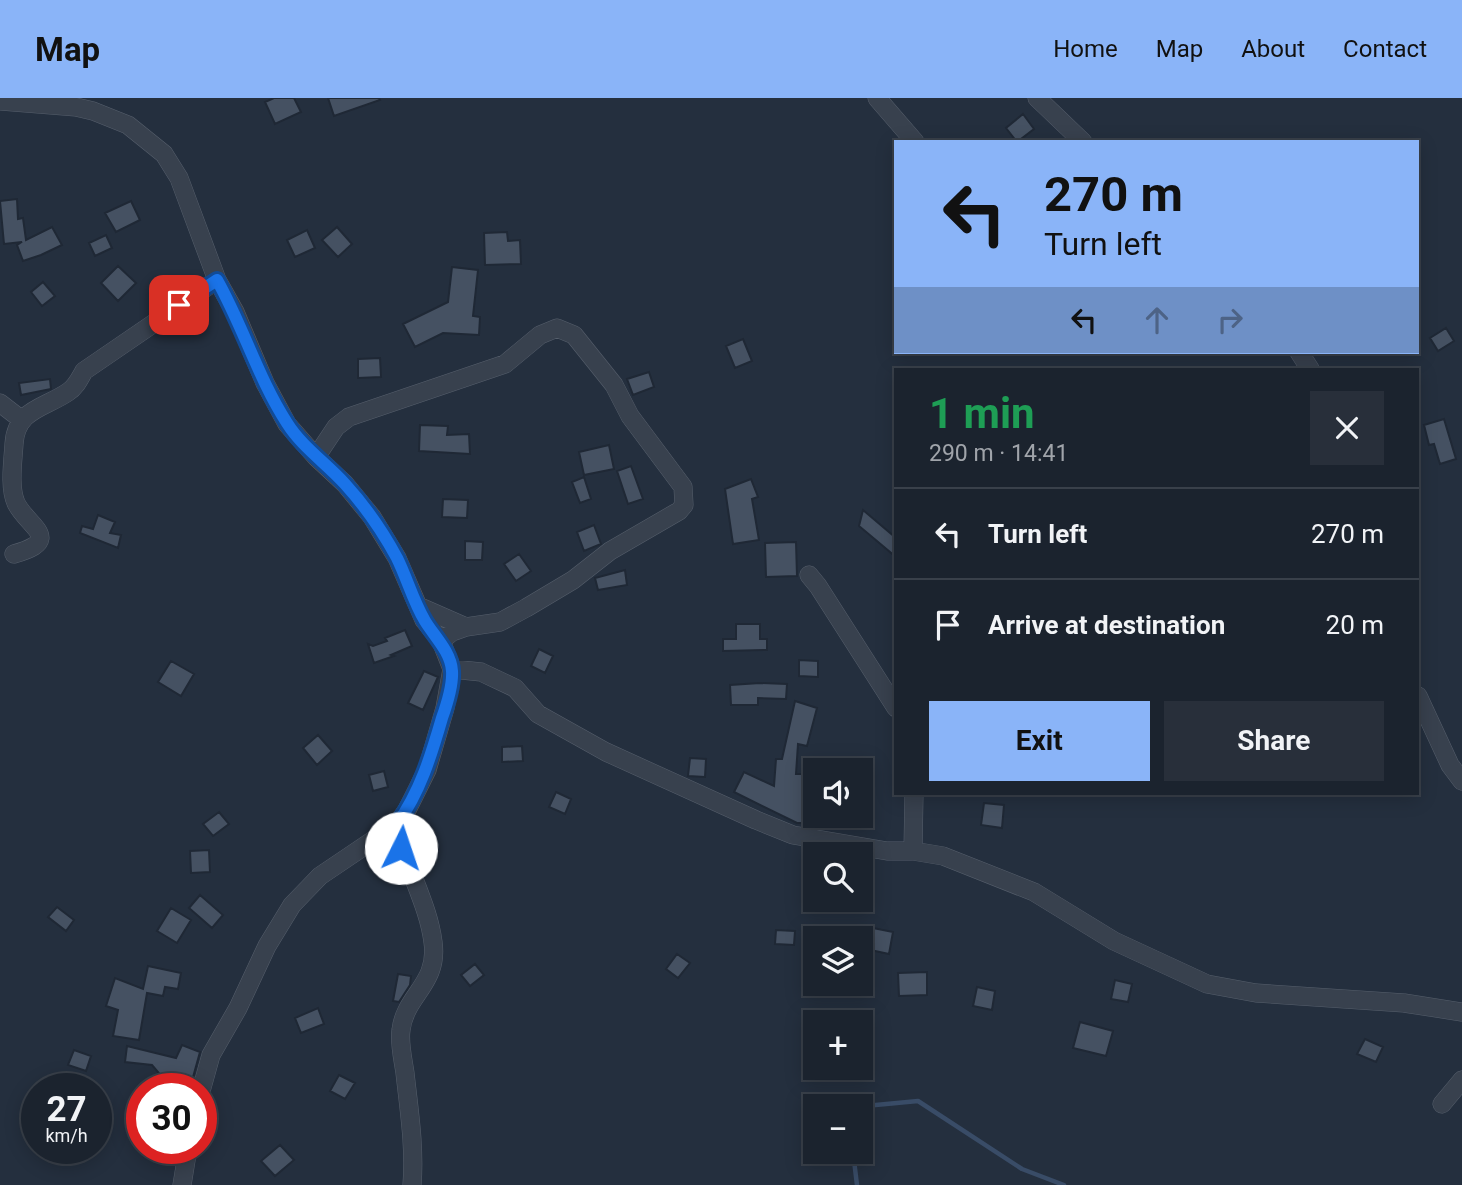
<!DOCTYPE html>
<meta charset="utf-8">
<style>
body{margin:0;font-family:Roboto,sans-serif;background:#282f3a;color:#f1f3f6;height:100vh;display:flex;flex-direction:column;font-size:26px;white-space:nowrap}
*{box-sizing:border-box;margin:0}
p{font-size:23px;color:#a0a4aa}
.icon{flex:none;width:38px;height:38px;fill:none;stroke:currentColor;stroke-width:2;stroke-linecap:round;stroke-linejoin:round}
.map{position:relative;flex:1;overflow:hidden}
.panel{position:absolute;left:894px;top:270px;width:525px;height:427px;display:flex;flex-direction:column;background:#1b232e;border-radius:0px;box-shadow:0 4px 18px #0003,0 0 0 2px #39404a}
.panel>*{flex:none}
.guide{position:absolute;left:894px;top:42px;width:525px;height:214px;border-radius:0px;box-shadow:0 4px 18px #0003,0 0 0 2px #39404a;background:#8ab4f8;color:#111;overflow:hidden}
.buttons{position:absolute;left:803px;top:660px;display:grid;gap:14px}
.buttons a{display:grid;place-items:center;width:70px;height:70px;border-radius:0px;background:#1b232e;box-shadow:0 4px 18px #0003,0 0 0 2px #39404a;font-size:35px}
.speed{position:absolute;left:21px;top:975px;display:flex;gap:14px;font-size:35px;font-weight:700;text-align:center}
.speed>*{display:grid;place-content:center;width:91px;height:91px;border-radius:50%;background:#1b232e;box-shadow:0 4px 18px #0003,0 0 0 2px #39404a;line-height:1}
.speed small{font-size:18px;font-weight:400}
.speed .limit{border:10px solid #d22;background:#fff;color:#111}
.pin{position:absolute;display:grid;place-items:center;width:60px;height:60px;color:#fff;margin:-30px;border-radius:14px;box-shadow:0 4px 10px #0006}
.me{position:absolute;width:77px;margin:-38px;rotate:4deg;stroke-linejoin:round;filter:drop-shadow(0 0 5px #0008)}
.turn{display:flex;align-items:center;gap:24px;height:147px;padding:0 35px;font-size:32px}
.turn .icon{width:91px;height:91px;stroke-width:2.5}
.turn b{display:block;font-size:49px;line-height:60px}
.lanes{display:flex;align-items:center;height:66px;padding:0 35px;background:#0003;justify-content:center;gap:35px;direction:ltr}
.lanes .off{opacity:.35}
.round{display:grid;place-items:center;flex:none;width:74px;height:74px;border-radius:0px;background:#282f3a}
.overview{display:flex;align-items:center;justify-content:space-between;height:119px;padding:0 35px}
h1{font-size:42px;font-weight:700;line-height:52px;color:#1e9e55}
.cta{display:flex;gap:14px;margin-top:auto;padding:14px 35px}
.cta a{flex:1;height:80px;border-radius:0px;background:#8ab4f8;color:#111;font-size:28px;font-weight:700;line-height:80px;text-align:center}
.cta a+a{background:#282f3a;color:#f1f3f6}
ul{padding:0;list-style:none}
li{display:flex;align-items:center;gap:21px;height:91px;padding:0 35px;border-top:2px solid #39404a}
li div{flex:1}
li b{display:block;font-size:26px}
li em{font-style:normal}
header{display:flex;align-items:center;gap:42px;box-sizing:border-box;height:98px;padding:0 35px;background:#8ab4f8;color:#111}
header strong{font-size:33px}
nav{display:flex;gap:38px;margin-inline-start:auto;font-size:24px}
.map>svg:first-child{display:block}
.lines{fill:none;stroke-linecap:round;stroke-linejoin:round}
.stream{stroke:#394c67;stroke-width:4.5}
.building{fill:#455162;stroke:#1f2835;stroke-width:2}
.street-casing{stroke:#565f6c;stroke-width:19}
.street{stroke:#38414e;stroke-width:18}
.route-casing{stroke:#114b97;stroke-width:18}
.route{stroke:#1a73e8;stroke-width:12}
</style>
<header>
<strong>Map</strong>
<nav><a>Home</a><a>Map</a><a>About</a><a>Contact</a></nav>
</header>
<div class="map">
<svg width="1462" height="1087" viewBox="0 0 1462 1087">
<rect width="100%" height="100%" fill="#242f3e"/>
<g class="lines">
<path class="stream" d="M 861,1019 L 865,1008 L 918,1003 L 1022,1071 L 1064,1087
M 853,1054 L 857,1087"/>
</g>
<path class="building" d="M 274,0 L 294,0 L 301,14 L 275,26 L 265,4 Z
M 328,0 L 379,0 L 380,2 L 334,18 Z
M 1023,16 L 1034,31 L 1017,44 L 1006,30 Z
M 17,101 L 18,121 L 23,120 L 26,142 L 52,129 L 62,147 L 41,157 L 23,163 L 17,147 L 22,144 L 4,146 L 0,103 Z
M 131,103 L 140,122 L 116,134 L 105,115 Z
M 337,129 L 352,146 L 338,159 L 322,142 Z
M 307,132 L 315,150 L 295,159 L 287,142 Z
M 507,134 L 508,143 L 520,142 L 521,166 L 485,167 L 484,135 Z
M 106,137 L 112,150 L 95,158 L 89,145 Z
M 118,168 L 136,185 L 118,203 L 101,185 Z
M 452,169 L 478,172 L 473,218 L 480,219 L 479,237 L 443,235 L 415,249 L 403,226 L 448,204 Z
M 43,184 L 55,198 L 42,208 L 31,194 Z
M 1446,230 L 1454,243 L 1438,253 L 1430,240 Z
M 743,241 L 752,263 L 735,270 L 726,248 Z
M 380,260 L 381,279 L 358,280 L 358,261 Z
M 649,274 L 654,289 L 633,297 L 627,281 Z
M 50,281 L 51,291 L 21,297 L 19,285 Z
M 1444,321 L 1456,361 L 1440,366 L 1434,346 L 1429,347 L 1424,327 Z
M 420,327 L 448,328 L 447,337 L 469,336 L 470,356 L 419,353 Z
M 609,347 L 614,371 L 584,377 L 579,354 Z
M 631,368 L 643,401 L 628,406 L 617,373 Z
M 584,379 L 591,401 L 580,405 L 572,384 Z
M 751,381 L 758,399 L 752,401 L 759,442 L 733,446 L 725,391 Z
M 443,401 L 468,402 L 467,420 L 442,419 Z
M 863,412 L 896,440 L 896,459 L 859,428 Z
M 98,417 L 115,424 L 110,435 L 121,437 L 118,450 L 80,435 L 82,428 L 93,431 Z
M 594,427 L 601,446 L 584,453 L 577,434 Z
M 465,443 L 483,444 L 482,462 L 465,462 Z
M 796,444 L 797,478 L 766,479 L 765,445 Z
M 519,456 L 531,473 L 516,483 L 504,466 Z
M 625,472 L 627,487 L 598,492 L 595,480 Z
M 736,526 L 760,526 L 760,541 L 767,541 L 767,552 L 723,553 L 723,541 L 736,541 Z
M 405,532 L 412,548 L 391,557 L 394,558 L 374,565 L 368,546 L 373,548 L 387,543 L 385,540 Z
M 539,551 L 553,558 L 545,575 L 531,568 Z
M 799,562 L 818,563 L 818,579 L 799,578 Z
M 171,563 L 194,576 L 181,598 L 158,584 Z
M 424,573 L 438,579 L 423,612 L 408,605 Z
M 760,585 L 787,586 L 786,601 L 758,600 L 758,607 L 731,607 L 730,587 Z
M 795,603 L 817,610 L 807,648 L 798,646 L 796,676 L 816,676 L 816,698 L 810,698 L 809,725 L 797,725 L 734,694 L 744,674 L 774,688 L 776,661 L 782,661 Z
M 318,637 L 332,653 L 317,667 L 303,650 Z
M 522,648 L 523,663 L 502,664 L 502,649 Z
M 690,660 L 706,661 L 705,679 L 688,678 Z
M 384,673 L 388,689 L 373,693 L 369,677 Z
M 556,694 L 571,701 L 565,716 L 549,709 Z
M 984,705 L 1004,707 L 1002,730 L 981,727 Z
M 219,714 L 229,726 L 213,738 L 203,726 Z
M 209,752 L 210,774 L 191,775 L 190,753 Z
M 200,797 L 223,817 L 212,830 L 189,810 Z
M 57,809 L 74,822 L 66,833 L 48,819 Z
M 171,810 L 191,822 L 177,845 L 157,833 Z
M 863,828 L 893,834 L 889,856 L 861,850 Z
M 776,832 L 795,833 L 794,847 L 775,846 Z
M 677,856 L 690,865 L 678,880 L 666,871 Z
M 475,866 L 484,877 L 470,888 L 461,877 Z
M 148,868 L 181,875 L 178,891 L 165,889 L 163,898 L 147,895 L 139,942 L 113,938 L 118,912 L 106,908 L 115,880 L 143,891 Z
M 927,874 L 927,897 L 899,898 L 898,875 Z
M 398,876 L 411,878 L 410,887 L 399,904 L 393,903 Z
M 1115,882 L 1132,886 L 1128,904 L 1111,901 Z
M 977,889 L 995,893 L 992,912 L 973,908 Z
M 318,910 L 324,926 L 301,935 L 295,920 Z
M 1080,924 L 1113,933 L 1106,958 L 1073,950 Z
M 1365,941 L 1383,949 L 1376,964 L 1357,956 Z
M 182,947 L 200,954 L 190,990 L 159,990 L 164,981 L 152,967 L 125,964 L 127,948 L 176,960 Z
M 74,952 L 91,958 L 86,973 L 68,967 Z
M 339,977 L 355,985 L 345,1001 L 330,993 Z
M 280,1047 L 294,1062 L 275,1078 L 261,1063 Z"/>
<g class="lines">
<g class="street-casing">
<path id="street" d="M 877,0 L 915,44
M 1037,0 L 1083,44
M 0,3 L 76,9 L 93,13 L 128,27 L 164,56 L 179,80 L 217,182 L 235,214 L 265,285 L 287,326 L 316,359 L 345,386 L 372,419 L 397,460 L 424,522 L 441,543 L 452,571 L 445,610 L 427,672 L 407,712 L 397,726 L 320,778 L 292,807 L 267,848 L 238,910 L 211,957 L 201,993
M 1299,254 L 1310,271
M 0,305 L 22,322
M 316,359 L 336,329 L 349,319 L 505,266 L 540,237 L 557,230 L 574,237 L 614,287 L 630,318 L 683,389 L 684,407 L 679,413 L 610,453 L 573,482 L 526,510 L 500,524 L 466,529 L 452,534 L 441,543
M 14,456 C 65,442 27,428 16,405 C 9,389 13,363 14,346 C 16,311 45,310 68,294 C 76,289 80,280 84,273 L 217,182
M 809,477 L 818,488 L 896,610
M 418,508 L 466,529
M 452,571 L 481,574 L 515,590 L 538,616 L 606,654 L 756,722 L 793,737 L 887,753 L 913,753 L 943,758 L 1034,794 L 1114,843 L 1207,886 L 1256,895 L 1404,905 L 1462,914
M 1418,598 L 1450,667 L 1462,683
M 397,726 C 404,767 428,804 433,844 C 439,886 405,897 401,932 C 399,945 403,961 405,975 C 409,1012 415,1049 412,1087
M 913,753 L 914,695
M 1442,1006 L 1462,982
M 182,1087 L 188,1050"/>
</g>
<use href="#street" class="street"/>
</g>
<g class="lines">
<g class="route-casing">
<path id="route" d="M 179,207 L 217,182 C 243,228 258,280 287,325 C 302,349 326,365 345,386 C 365,408 383,434 397,460 C 407,480 413,503 425,523 C 434,538 451,554 452,573 C 453,588 447,606 442,620 C 431,658 420,694 397,726 L 401,750"/>
</g>
<use href="#route" class="route"/>
</g>
</svg>
<div class="buttons">
<a><svg class="icon" aria-label="sound" viewBox="0 0 24 24"><path d="M4 9h4l5-4v14l-5-4H4zM17 9q2 3 0 6"/></svg></a>
<a><svg class="icon" aria-label="search" viewBox="0 0 24 24"><circle cx="10" cy="10" r="6"/><path d="M15 15l6 6"/></svg></a>
<a><svg class="icon" aria-label="layers" viewBox="0 0 24 24"><path d="M12 4l9 5-9 5-9-5zM3 14l9 5 9-5"/></svg></a>
<a>+</a>
<a>−</a>
</div>
<div class="speed"><div>27<small>km/h</small></div><div class="limit">30</div></div>
<div class="pin" style="left:179px;top:207px;background:#d93025"><svg class="icon" aria-label="arrive" viewBox="0 0 24 24"><path d="M6 21V4h12l-3 4 3 4H6"/></svg></div>
<svg class="me" style="left:401px;top:750px" viewBox="-20 -20 40 40"><circle r="19" fill="#fff"/><path d="M0-13L10 11 0 6-10 11z" fill="#1a73e8"/></svg>
<div class="guide">
<div class="turn"><svg class="icon" aria-label="left" viewBox="0 0 24 24"><path d="M17 20v-9H6M10 6l-5 5 5 5"/></svg><div><b>270 m</b>Turn left</div></div>
<div class="lanes"><svg class="icon" aria-label="left" viewBox="0 0 24 24"><path d="M17 20v-9H6M10 6l-5 5 5 5"/></svg><svg class="icon off" aria-label="ahead" viewBox="0 0 24 24"><path d="M12 20V5M6 11l6-6 6 6"/></svg><svg class="icon off" aria-label="right" viewBox="0 0 24 24"><path d="M7 20v-9h11M14 6l5 5-5 5"/></svg></div>
</div>
<section class="panel">
<div class="overview"><div><h1>1 min</h1><p>290 m · 14:41</p></div><a class="round"><svg class="icon" aria-label="close" viewBox="0 0 24 24"><path d="M6 6l12 12M18 6L6 18"/></svg></a></div>
<ul>
<li><svg class="icon" aria-label="left" viewBox="0 0 24 24"><path d="M17 20v-9H6M10 6l-5 5 5 5"/></svg><div><b>Turn left</b></div><em>270 m</em></li>
<li><svg class="icon" aria-label="arrive" viewBox="0 0 24 24"><path d="M6 21V4h12l-3 4 3 4H6"/></svg><div><b>Arrive at destination</b></div><em>20 m</em></li>
</ul>
<div class="cta"><a>Exit</a><a>Share</a></div>
</section>
</div>
